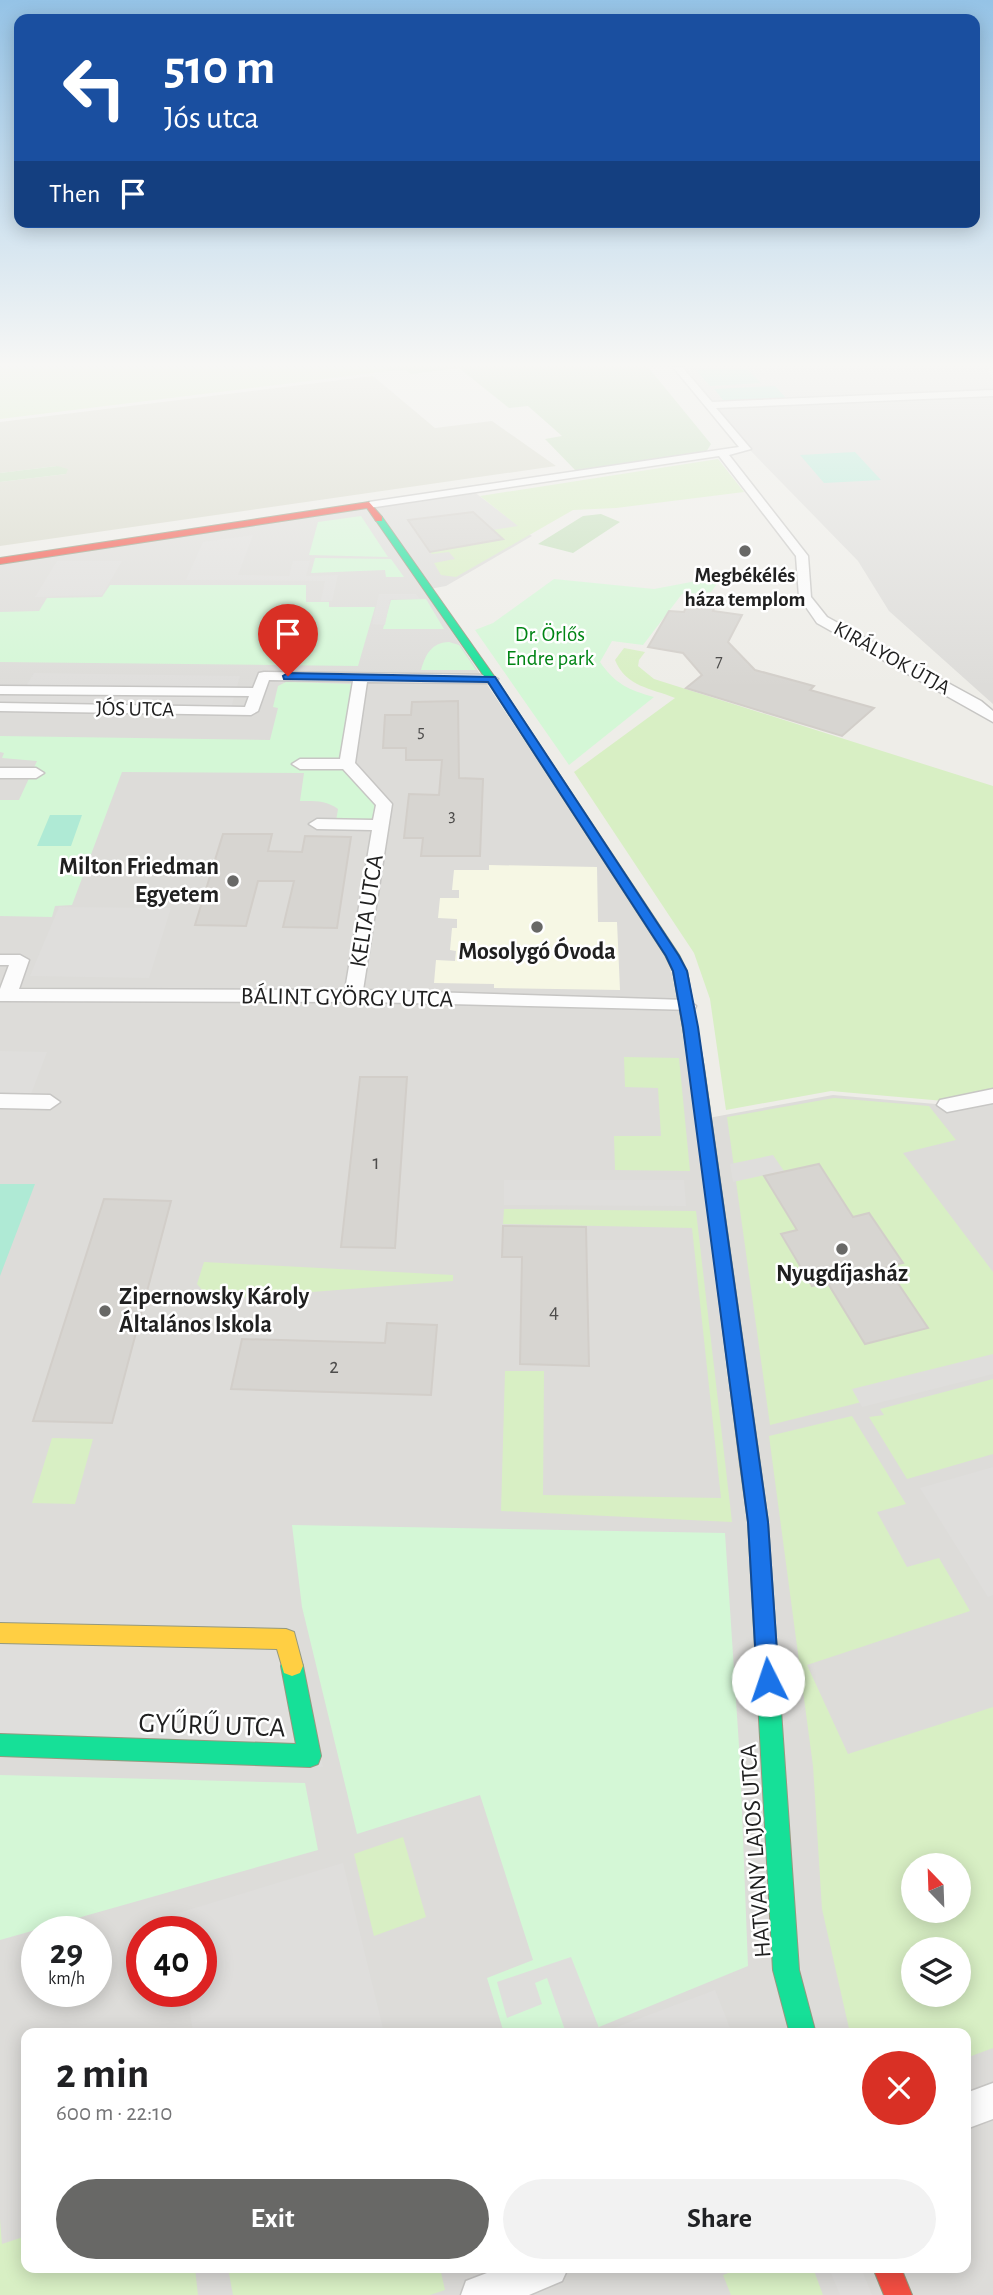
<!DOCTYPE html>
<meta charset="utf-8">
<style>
body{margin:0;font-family:"Alegreya Sans",sans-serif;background:#f2f2f2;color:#202124;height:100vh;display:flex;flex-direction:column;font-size:26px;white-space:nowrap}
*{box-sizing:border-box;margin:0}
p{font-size:23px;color:#757577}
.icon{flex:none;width:38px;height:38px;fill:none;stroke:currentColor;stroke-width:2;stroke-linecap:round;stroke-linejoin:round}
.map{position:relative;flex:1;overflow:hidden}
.side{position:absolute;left:21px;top:2028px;width:950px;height:245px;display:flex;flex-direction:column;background:#fff;border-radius:14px;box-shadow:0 4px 18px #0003}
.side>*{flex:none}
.hud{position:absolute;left:14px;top:14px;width:966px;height:214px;border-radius:14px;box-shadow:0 4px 18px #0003;background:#1a4fa0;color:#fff;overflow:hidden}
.needle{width:46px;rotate:337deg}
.buttons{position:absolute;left:901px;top:1853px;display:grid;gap:14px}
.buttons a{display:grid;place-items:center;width:70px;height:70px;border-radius:50%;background:#fff;box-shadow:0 4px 18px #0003;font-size:35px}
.speed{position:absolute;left:21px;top:1916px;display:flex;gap:14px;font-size:35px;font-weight:700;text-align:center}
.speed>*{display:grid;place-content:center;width:91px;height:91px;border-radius:50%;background:#fff;box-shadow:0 4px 18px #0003;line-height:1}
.speed small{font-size:18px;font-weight:400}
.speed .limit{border:10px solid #d22;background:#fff;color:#111}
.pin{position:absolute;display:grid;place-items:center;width:60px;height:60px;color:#fff;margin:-72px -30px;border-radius:50% 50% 50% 0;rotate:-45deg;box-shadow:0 0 7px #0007}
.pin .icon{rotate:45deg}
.me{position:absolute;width:77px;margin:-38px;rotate:356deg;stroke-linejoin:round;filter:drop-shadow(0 0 5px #0008)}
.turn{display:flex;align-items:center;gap:24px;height:147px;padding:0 35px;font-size:32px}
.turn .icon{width:91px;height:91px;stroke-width:2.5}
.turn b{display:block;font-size:49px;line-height:60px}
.then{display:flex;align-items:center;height:66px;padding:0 35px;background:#0003;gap:14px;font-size:26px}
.round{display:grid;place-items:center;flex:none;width:74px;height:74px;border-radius:37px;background:#f2f2f2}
.headline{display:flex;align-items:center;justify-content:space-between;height:119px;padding:0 35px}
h1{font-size:42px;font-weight:700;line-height:52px}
.primary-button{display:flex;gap:14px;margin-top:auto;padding:14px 35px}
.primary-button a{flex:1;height:80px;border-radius:42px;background:#686866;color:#fff;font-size:28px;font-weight:700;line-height:80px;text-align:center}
.primary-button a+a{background:#f2f2f2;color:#202124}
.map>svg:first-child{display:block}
.residential{fill:#dddcd9;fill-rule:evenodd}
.education{fill:#f6f7e4}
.construction{fill:#d7d8c9}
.grass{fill:#d8efc4;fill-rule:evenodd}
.forest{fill:#c5e0bb}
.park{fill:#d4f7d6}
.pitch{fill:#afead5}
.parking{fill:#dfdedc}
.building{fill:#d7d5d1;stroke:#d2cec9;stroke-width:2}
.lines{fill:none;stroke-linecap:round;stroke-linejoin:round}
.street-casing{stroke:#c7c6c4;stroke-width:3}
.fast-casing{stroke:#95997f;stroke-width:2}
.slow-casing{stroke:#95997f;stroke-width:2}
.jam-casing{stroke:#95997f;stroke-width:2}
.street{fill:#fcfcfc;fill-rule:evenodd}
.fast{fill:#16e098;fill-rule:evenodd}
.slow{fill:#ffcf43;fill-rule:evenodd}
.jam{fill:#f24e42;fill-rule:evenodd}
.route{fill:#1a73e8;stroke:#114b97;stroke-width:2}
.poi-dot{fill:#686866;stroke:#fff;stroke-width:2.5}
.labels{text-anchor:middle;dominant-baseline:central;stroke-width:5;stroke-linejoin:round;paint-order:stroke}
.far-number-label{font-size:18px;fill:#4e4d4c}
.far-poi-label{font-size:21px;font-weight:bold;fill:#202020;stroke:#fff}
.far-park-label{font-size:21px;fill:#018515;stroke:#fff}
.far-street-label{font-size:21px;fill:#202020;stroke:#fff}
.number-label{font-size:21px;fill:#4e4d4c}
.poi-label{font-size:24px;font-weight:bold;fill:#202020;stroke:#fff}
.street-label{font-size:24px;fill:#202020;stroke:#fff}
.near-street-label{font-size:28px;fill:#202020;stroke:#fff}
</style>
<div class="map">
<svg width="993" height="2295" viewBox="0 0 993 2295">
<rect width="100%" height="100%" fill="#eeede8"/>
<path class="residential" d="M 681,367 L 987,367 L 993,379 L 993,704 L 889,611 L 858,561 L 748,448 Z
M 469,488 L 532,536 L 446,586 L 424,590 L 668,956 L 703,1119 L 833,1095 L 947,1105 L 993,1095 L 993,2295 L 0,2295 L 0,559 ZM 914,1866 L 959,1866 L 959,1911 L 914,1911 ZM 37,1932 L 96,1932 L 96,1992 L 37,1992 ZM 142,1932 L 201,1932 L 201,1992 L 142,1992 ZM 914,1950 L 959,1950 L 959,1995 L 914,1995 ZM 26,2034 L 966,2034 L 966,2268 L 26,2268 Z"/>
<path class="education" d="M 489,865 L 597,867 L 598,922 L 617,922 L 620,990 L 494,988 L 494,984 L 434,983 L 436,960 L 455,961 L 456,951 L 450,950 L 452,928 L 457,928 L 457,919 L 438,918 L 440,898 L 459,898 L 459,890 L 452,890 L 454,870 L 489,870 Z"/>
<path class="construction" d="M 373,376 L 435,428 L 492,421 L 556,466 L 0,546 L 0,482 L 66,474 L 57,466 L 0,473 L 0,422 Z"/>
<path class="grass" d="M 0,367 L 386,367 L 389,371 L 0,419 Z
M 718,459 L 744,492 L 616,508 L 573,510 L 456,577 L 441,575 L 434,563 L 455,559 L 449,552 L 432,554 L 430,552 L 502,539 L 493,530 L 518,526 L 480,496 Z
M 624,648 L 645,652 L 639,660 L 638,666 L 654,679 L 993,786 L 993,1090 L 944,1101 L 831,1091 L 726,1110 L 710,999 L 694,953 L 574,772 L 675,698 C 651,688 626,687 615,660 Z
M 624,1057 L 679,1058 L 690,1171 L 615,1170 L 614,1136 L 661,1136 L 658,1088 L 625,1087 Z
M 834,1098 L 929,1106 L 956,1140 L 903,1153 L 993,1272 L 993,1369 L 770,1425 L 727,1117 Z
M 504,1209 L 696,1211 L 732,1522 L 501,1511 L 505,1371 L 544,1371 L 543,1495 L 721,1498 L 692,1228 L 503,1224 Z
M 204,1262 L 453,1275 L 453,1281 L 211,1300 L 197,1284 Z
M 993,1379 L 993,1454 L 907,1479 L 869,1417 L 884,1415 L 880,1409 Z
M 852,1416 L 906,1504 L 877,1512 L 907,1567 L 939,1558 L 970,1611 L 807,1665 L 848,1754 L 993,1707 L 993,2048 L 966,2058 L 966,2034 L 850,2033 L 822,1909 L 813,1766 L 769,1436 ZM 914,1866 L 959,1866 L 959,1911 L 914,1911 ZM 914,1950 L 959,1950 L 959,1995 L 914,1995 Z
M 52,1438 L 93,1439 L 75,1504 L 32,1503 Z
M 403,1837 L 426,1917 L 374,1936 L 354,1854 Z
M 0,2219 L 2,2244 L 26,2236 L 26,2268 L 195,2268 L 198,2295 L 0,2295 Z
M 228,2268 L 440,2268 L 445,2290 L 430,2295 L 233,2295 Z
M 741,2268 L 813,2268 L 823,2295 L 731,2295 L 723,2275 Z"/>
<path class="forest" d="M 386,367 L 648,367 L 711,444 L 706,452 L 576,471 L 545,439 L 562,436 L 528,406 L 509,408 L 459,368 L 411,374 L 406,370 L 389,371 Z
M 57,466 L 68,469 L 66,474 L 0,482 L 0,473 Z
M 601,514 L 620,522 L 573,553 L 538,544 L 583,516 Z"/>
<path class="park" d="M 361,516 L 388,557 L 309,555 L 318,522 Z
M 315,558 L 391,559 L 404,577 L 386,577 L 385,570 L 311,573 Z
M 723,576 L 711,592 L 682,594 L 643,645 L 612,641 L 600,662 C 615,684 629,690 654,697 L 569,765 L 475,630 L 493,623 L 554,579 L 654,589 Z
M 110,585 L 306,585 L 306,602 L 329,602 L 329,607 L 375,607 L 358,666 L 0,662 L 0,612 L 39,611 L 47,598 L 102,597 Z
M 426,599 L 444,629 L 383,629 L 391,600 Z
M 449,642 L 459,645 L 476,670 L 421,670 C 426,654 431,643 449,642 Z
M 286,682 L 355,684 L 340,767 L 375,801 L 374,816 L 366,823 L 336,821 L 338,809 C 326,800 314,801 300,801 L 304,773 L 122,772 L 72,905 L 55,906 L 52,917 L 0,916 L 0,800 L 19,800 L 37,761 L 2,758 L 4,753 L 0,752 L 0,736 L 270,740 L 278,708 L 273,707 L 278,686 Z
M 292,1525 L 725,1533 L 740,1761 L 748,1966 L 599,2027 L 601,2033 L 504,2033 L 487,1978 L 533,1960 L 480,1795 L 357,1834 L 302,1607 Z
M 0,1775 L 305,1783 L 318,1850 L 0,1940 Z"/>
<path class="pitch" d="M 746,368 L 761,383 L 710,386 L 696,370 Z
M 775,386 L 786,398 L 724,401 L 714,389 Z
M 855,452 L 881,480 L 824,483 L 800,455 Z
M 50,815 L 82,815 L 71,846 L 37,846 Z
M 0,1184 L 35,1184 L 0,1276 Z"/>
<path class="parking" d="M 253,535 L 238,575 L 289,576 L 293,561 L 310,561 L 306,576 L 338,575 L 332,601 L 321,601 L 325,581 L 186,580 L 203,542 Z
M 57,561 L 122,561 L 102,595 L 35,597 Z
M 379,594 L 416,594 L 420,599 L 390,599 L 385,625 L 372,624 Z
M 34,673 L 240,676 L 229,715 L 0,712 L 0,693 L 22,693 Z
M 59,907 L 171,908 L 149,978 L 30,976 Z
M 0,1051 L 47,1052 L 26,1107 L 0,1106 Z
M 773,1155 L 784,1171 L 733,1182 L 730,1164 Z
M 504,1180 L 684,1180 L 686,1206 L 504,1205 Z
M 993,1354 L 993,1374 L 862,1407 L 852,1389 Z
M 993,1467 L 993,1595 L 988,1597 L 920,1488 Z
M 0,1621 L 293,1631 L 323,1767 L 0,1754 Z
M 343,1863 L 384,2033 L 193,2033 L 187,1992 L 201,1992 L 201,1932 L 178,1932 L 175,1914 Z
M 571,1957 L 601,2033 L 566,2033 L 547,1978 L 535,1983 L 542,2004 L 507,2018 L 497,1982 Z
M 715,1990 L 732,2033 L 601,2033 Z
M 829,2268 L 861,2268 L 872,2295 L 840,2295 Z"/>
<path class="building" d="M 473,512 L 503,539 L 430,552 L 408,520 Z
M 690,598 L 717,601 L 713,611 L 742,615 L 728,642 L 755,670 L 814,686 L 810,690 L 874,708 L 842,736 L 686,688 L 702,675 L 683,653 L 648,647 L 669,611 L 684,612 Z
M 458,701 L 459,778 L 483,779 L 480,856 L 421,856 L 423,838 L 404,838 L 409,794 L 439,795 L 442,760 L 406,760 L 406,748 L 383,748 L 385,715 L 411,715 L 412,702 Z
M 223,834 L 272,834 L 268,851 L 302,852 L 305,836 L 351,837 L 337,928 L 283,927 L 294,881 L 258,881 L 246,926 L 195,925 Z
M 360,1077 L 407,1077 L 395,1248 L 341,1247 Z
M 819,1164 L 853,1217 L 869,1213 L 903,1263 L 887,1267 L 928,1328 L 865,1344 L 827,1282 L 812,1286 L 781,1234 L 797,1230 L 764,1176 Z
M 104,1199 L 171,1201 L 112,1423 L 33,1421 Z
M 503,1226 L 586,1227 L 589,1366 L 520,1364 L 522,1257 L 502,1257 Z
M 387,1323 L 437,1325 L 431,1395 L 231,1389 L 242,1339 L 385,1343 Z"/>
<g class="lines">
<g class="street-casing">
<path id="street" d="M 673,367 L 682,367 L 712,402 L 993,390 L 993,396 L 716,408 L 751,449 L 729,455 L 808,556 L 811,597 L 827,617 L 981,701 L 993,711 L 993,722 L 817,623 L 799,597 L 796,556 L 719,456 L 369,508 L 363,505 L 369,502 L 739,447 Z
M 264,672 L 491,675 L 498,679 L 491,683 L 367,682 L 355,763 L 392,804 L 363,990 L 687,1000 L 696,1006 L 694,1010 L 368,1002 L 0,1001 L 0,989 L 9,965 L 0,965 L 0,955 L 20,955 L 29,960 L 19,989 L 345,990 L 372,830 L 317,829 L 309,824 L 317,819 L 373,820 L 376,805 L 343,769 L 300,769 L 292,764 L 300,759 L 340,759 L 353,681 L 269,680 L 258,711 L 251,715 L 0,711 L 0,703 L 245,707 L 249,696 L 0,694 L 0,686 L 253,688 L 259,673 Z
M 0,768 L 36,768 L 44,773 L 36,778 L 0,778 Z
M 993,1089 L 993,1103 L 947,1112 L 937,1105 L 940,1100 Z
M 0,1094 L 50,1095 L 60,1102 L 50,1109 L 0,1108 Z
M 993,2083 L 993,2119 L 966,2129 L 966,2093 Z
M 500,2268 L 568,2268 L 562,2281 L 529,2295 L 461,2295 L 466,2281 Z"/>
</g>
<g class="fast-casing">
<path id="fast" d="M 376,517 L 382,517 L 496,679 L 679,955 L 687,971 L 704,1068 L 702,1071 L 697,1073 L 690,1068 L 673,971 L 665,955 L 486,679 L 375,519 Z
M 750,1456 L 757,1458 L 760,1464 L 768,1522 L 799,1970 L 816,2034 L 790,2034 L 773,1970 L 748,1522 L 740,1464 L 743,1458 Z
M 292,1656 L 300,1659 L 303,1666 L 321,1756 L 318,1764 L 310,1767 L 0,1756 L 0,1734 L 296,1744 L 281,1666 L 284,1659 Z"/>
</g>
<g class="slow-casing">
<path id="slow" d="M 0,1623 L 286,1629 L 294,1632 L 303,1666 L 300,1673 L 292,1676 L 284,1673 L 277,1649 L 0,1643 Z"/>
</g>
<g class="jam-casing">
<path id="jam" d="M 369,502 L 382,517 L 382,521 L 376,521 L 367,508 L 0,564 L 0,558 Z
M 697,1063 L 704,1068 L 760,1464 L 757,1470 L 750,1472 L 743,1470 L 740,1464 L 690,1068 Z
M 873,2268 L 901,2268 L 912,2295 L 884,2295 Z"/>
</g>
<use href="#street" class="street"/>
<use href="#fast" class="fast"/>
<use href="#slow" class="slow"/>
<use href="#jam" class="jam"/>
</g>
<linearGradient id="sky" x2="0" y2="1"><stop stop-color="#95c3e6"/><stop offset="0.53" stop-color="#f7f7f5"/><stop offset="1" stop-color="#f7f7f5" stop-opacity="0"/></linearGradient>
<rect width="993" height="688" fill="url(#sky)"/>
<path class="route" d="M 288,673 L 495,677 L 679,956 L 687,971 L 698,1027 L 768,1522 L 779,1680 L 776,1687 L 768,1690 L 760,1687 L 757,1680 L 748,1522 L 683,1027 L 673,971 L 666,956 L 488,682 L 284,679 L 283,676 Z"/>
<g class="poi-dot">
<circle cx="745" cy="551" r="7"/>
<circle cx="233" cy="881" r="7"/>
<circle cx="537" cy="927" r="7"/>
<circle cx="842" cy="1249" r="7"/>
<circle cx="105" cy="1311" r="7"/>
</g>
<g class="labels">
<g class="far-number-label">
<text x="719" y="662">7</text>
<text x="421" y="732">5</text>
<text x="452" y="816">3</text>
</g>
<g class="far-poi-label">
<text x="745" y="575">Megbékélés<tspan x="745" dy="24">háza templom</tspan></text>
</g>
<g class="far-park-label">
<text x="550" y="634">Dr. Örlős<tspan x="550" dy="24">Endre park</tspan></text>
</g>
<g class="far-street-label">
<text transform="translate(892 658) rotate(29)">KIRÁLYOK ÚTJA</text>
<text transform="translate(135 709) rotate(1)">JÓS UTCA</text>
</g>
<g class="number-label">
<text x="376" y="1162">1</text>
<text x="554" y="1311">4</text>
<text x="334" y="1366">2</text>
</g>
<g class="poi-label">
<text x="219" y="867" text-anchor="end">Milton Friedman<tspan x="219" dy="28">Egyetem</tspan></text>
<text x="537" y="952">Mosolygó Óvoda</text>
<text x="842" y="1274">Nyugdíjasház</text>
<text x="119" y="1297" text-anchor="start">Zipernowsky Károly<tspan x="119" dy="28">Általános Iskola</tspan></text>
</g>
<g class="street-label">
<text transform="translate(367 911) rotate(-81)">KELTA UTCA</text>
<text transform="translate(347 998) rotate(1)">BÁLINT GYÖRGY UTCA</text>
<text transform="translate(756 1851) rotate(-94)">HATVANY LAJOS UTCA</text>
</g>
<g class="near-street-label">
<text transform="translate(212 1726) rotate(2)">GYŰRŰ UTCA</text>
</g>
</g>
</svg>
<div class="buttons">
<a><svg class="needle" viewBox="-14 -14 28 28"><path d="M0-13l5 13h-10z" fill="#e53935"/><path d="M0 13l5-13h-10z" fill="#757577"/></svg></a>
<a><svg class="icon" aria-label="layers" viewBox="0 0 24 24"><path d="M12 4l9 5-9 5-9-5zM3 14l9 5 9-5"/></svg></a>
</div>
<div class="speed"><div>29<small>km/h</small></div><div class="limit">40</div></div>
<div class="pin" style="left:288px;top:676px;background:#d93025"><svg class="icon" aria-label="arrive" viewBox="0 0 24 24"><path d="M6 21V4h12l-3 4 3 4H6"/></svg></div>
<svg class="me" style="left:768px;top:1680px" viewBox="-20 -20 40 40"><circle r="19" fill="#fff"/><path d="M0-13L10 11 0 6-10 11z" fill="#1a73e8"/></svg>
<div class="hud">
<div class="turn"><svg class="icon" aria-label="left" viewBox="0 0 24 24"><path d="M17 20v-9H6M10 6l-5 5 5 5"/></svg><div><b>510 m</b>Jós utca</div></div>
<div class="then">Then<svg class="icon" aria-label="arrive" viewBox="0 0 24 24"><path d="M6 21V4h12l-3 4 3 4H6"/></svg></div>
</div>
<section class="side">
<div class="headline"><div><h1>2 min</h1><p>600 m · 22:10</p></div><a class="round" style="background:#d93025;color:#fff"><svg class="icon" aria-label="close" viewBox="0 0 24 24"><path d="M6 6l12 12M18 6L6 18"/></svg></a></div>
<div class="primary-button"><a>Exit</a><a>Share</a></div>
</section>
</div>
